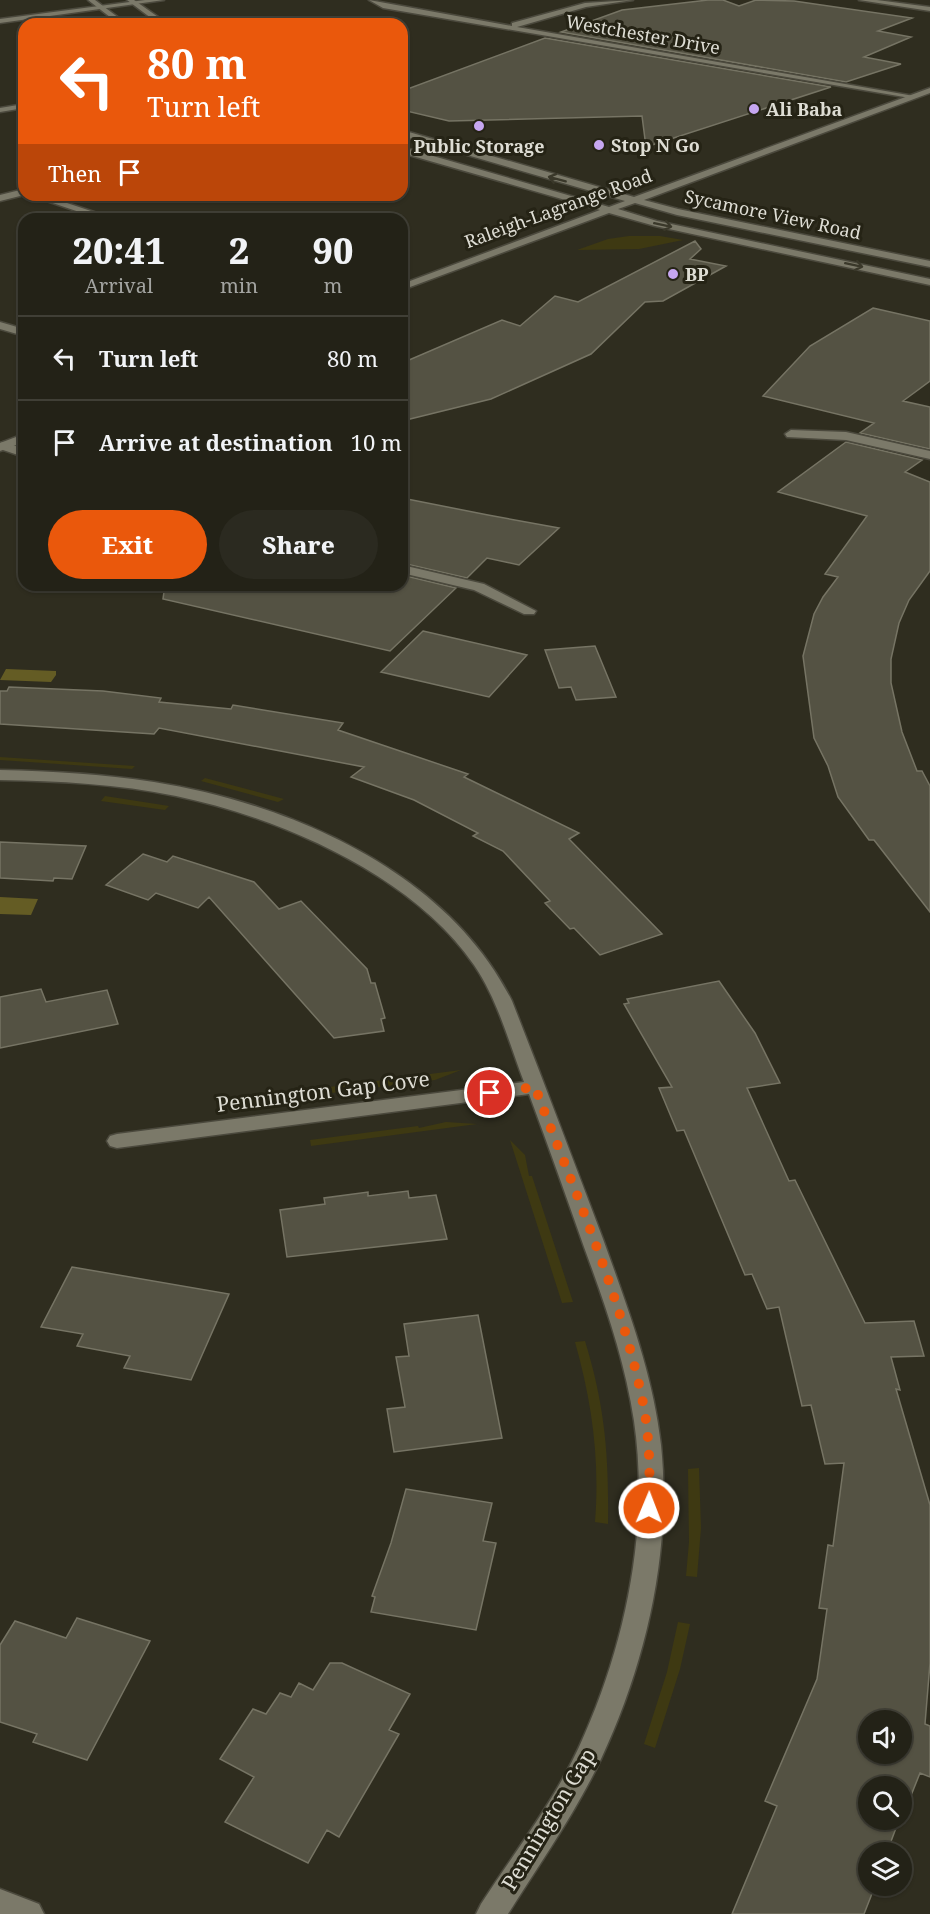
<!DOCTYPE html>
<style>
body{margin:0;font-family:"Noto Serif",serif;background:#2b2a20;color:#f1f3f6;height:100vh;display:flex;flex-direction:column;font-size:22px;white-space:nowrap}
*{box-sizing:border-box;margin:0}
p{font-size:20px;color:#a3a4a1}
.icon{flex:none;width:33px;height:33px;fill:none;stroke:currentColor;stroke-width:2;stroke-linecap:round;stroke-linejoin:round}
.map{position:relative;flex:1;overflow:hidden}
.side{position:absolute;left:18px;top:213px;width:390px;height:378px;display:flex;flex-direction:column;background:#232217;border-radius:18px;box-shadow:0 2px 4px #0004,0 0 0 2px #403f36}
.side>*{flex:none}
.guide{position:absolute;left:18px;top:18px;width:390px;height:183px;border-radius:18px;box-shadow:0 2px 4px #0004,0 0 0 2px #403f36;background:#ea580c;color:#fff;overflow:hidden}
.tools{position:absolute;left:858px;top:1710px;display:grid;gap:12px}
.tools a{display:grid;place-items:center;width:54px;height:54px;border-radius:50%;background:#232217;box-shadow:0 2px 4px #0004,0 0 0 2px #403f36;font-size:30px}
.pin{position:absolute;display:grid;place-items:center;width:51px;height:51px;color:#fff;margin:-26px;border:3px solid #fff;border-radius:50%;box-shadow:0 2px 6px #0007}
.me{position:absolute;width:66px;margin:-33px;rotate:1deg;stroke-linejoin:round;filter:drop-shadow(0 0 4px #0008)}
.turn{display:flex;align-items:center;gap:21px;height:126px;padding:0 30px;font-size:27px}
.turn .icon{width:78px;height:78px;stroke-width:2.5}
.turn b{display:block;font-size:42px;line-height:51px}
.then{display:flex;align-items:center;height:57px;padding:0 30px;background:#0003;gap:12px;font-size:22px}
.eta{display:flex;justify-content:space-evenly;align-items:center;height:102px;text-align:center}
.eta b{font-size:36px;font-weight:800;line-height:42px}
.primary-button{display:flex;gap:12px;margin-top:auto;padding:12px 30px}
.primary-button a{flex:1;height:69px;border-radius:36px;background:#ea580c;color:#fff;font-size:24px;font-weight:800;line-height:69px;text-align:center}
.primary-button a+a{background:#2b2a20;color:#f1f3f6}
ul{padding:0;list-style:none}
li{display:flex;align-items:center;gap:18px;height:84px;padding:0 30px;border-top:2px solid #403f36}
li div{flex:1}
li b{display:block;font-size:22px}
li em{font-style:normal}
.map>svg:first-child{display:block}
.green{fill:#3e3912}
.water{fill:#645c24}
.building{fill:#545243;stroke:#767464;stroke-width:1.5;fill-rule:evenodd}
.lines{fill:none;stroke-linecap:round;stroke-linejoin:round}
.street-casing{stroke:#4b493d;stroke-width:3}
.secondary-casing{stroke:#4b493d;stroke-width:3}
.street{fill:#7b7969;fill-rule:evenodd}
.secondary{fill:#7b7969;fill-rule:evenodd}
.oneway{stroke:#3a382a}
.route{stroke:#ea580c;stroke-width:10;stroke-dasharray:0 18}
.poi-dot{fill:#c6a6f0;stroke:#252315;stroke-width:2}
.labels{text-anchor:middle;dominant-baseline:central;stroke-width:6;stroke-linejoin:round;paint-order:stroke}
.far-street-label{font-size:18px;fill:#deddd4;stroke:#252315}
.far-poi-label{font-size:18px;font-weight:bold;fill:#deddd4;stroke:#252315;text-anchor:start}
.street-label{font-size:21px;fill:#deddd4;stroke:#252315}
</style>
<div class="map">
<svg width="930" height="1914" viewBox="0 0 930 1914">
<rect width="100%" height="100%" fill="#2f2d1f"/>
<path class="green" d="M 629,236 L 660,236 L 683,240 L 639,249 L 577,250 L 608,239 Z
M 0,757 L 135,766 L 132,769 L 0,760 Z
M 205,778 L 284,799 L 278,802 L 201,781 Z
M 105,796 L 169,806 L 165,810 L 101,801 Z
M 461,1070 L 435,1080 L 324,1094 L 322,1088 Z
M 446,1122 L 477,1124 L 311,1146 L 310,1140 L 418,1126 L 419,1128 Z
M 510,1140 L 525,1155 L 529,1176 L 532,1176 L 573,1302 L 562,1303 Z
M 585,1341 C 605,1406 609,1456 608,1524 L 595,1522 C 600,1460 592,1402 575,1342 Z
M 699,1468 L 701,1528 L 697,1577 L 686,1576 L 689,1542 L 688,1469 Z
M 678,1622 L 690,1624 L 680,1669 L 655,1748 L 644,1744 L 667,1672 Z"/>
<path class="water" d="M 6,669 L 56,671 L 56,675 L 51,682 L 0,680 Z
M 0,897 L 38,899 L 31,915 L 0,914 Z"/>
<path class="building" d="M 708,0 L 723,0 L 739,6 L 756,0 L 794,1 L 912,18 L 878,31 L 911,37 L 864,57 L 901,64 L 846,82 L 561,32 L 622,10 Z
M 545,38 L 831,87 L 646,147 L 642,116 L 449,121 L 402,110 L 402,91 Z
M 695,241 L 701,249 L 690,259 L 726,266 L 663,301 L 645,302 L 591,354 L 491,399 L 402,421 L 402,363 L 502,320 L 520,326 L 555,296 L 578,302 Z
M 873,308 L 930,321 L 930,381 L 903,401 L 930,407 L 930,449 L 860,433 L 874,423 L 763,396 L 810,346 Z
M 846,442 L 922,460 L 905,472 L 930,482 L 930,571 L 909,600 L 899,623 L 891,659 L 891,683 L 902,732 L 917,771 L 922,771 L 930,786 L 930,912 L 874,840 L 869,840 L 838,797 L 828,766 L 814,738 L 803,656 L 814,614 L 823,597 L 838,577 L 825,574 L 867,516 L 778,492 Z
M 402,498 L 488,515 L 559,528 L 519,565 L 487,558 L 467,578 L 402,563 Z
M 402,575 L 456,588 L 390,651 L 163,599 L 165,585 L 326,585 L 356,591 L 366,585 L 402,585 Z
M 423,631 L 527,655 L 489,697 L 381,672 Z
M 595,646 L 616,697 L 576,700 L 571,687 L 559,688 L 545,650 Z
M 9,687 L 103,691 L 161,698 L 159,702 L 231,709 L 233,705 L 343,723 L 338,730 L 468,774 L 464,777 L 579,833 L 569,839 L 662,934 L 600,955 L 574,928 L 570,929 L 545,903 L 550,901 L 503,851 L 473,836 L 478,833 L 414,800 L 351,777 L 364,767 L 159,728 L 154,734 L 0,724 L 0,691 L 7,691 Z
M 0,842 L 86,846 L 72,879 L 54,878 L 53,881 L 0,878 Z
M 143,854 L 167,862 L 173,856 L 254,882 L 279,909 L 301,901 L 367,969 L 371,983 L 375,983 L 385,1018 L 381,1019 L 384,1031 L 334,1038 L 209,897 L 198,908 L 156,893 L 148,900 L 106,885 Z
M 719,981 L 755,1033 L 780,1083 L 747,1088 L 789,1181 L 795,1180 L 865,1323 L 914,1321 L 924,1356 L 891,1357 L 900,1390 L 896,1389 L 930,1505 L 930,1663 L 925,1724 L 930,1726 L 930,1777 L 920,1773 L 904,1813 L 902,1813 L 902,1786 L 868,1786 L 868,1820 L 899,1820 L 887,1852 L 868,1852 L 868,1886 L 875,1886 L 864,1914 L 732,1914 L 777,1806 L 765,1801 L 817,1679 L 827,1609 L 819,1608 L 828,1545 L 833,1546 L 844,1463 L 825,1464 L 811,1405 L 802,1406 L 779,1307 L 767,1309 L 752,1274 L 745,1275 L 684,1130 L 677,1131 L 659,1088 L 672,1087 L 624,1004 L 629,1003 L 627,999 ZM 868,1720 L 902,1720 L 902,1754 L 868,1754 Z
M 41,989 L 46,1002 L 107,990 L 118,1024 L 0,1048 L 0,997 Z
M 408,1191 L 409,1198 L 436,1195 L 447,1239 L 287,1257 L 280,1210 L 325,1204 L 324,1198 L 368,1192 L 368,1196 Z
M 72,1267 L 229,1294 L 191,1380 L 124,1368 L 130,1356 L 77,1346 L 83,1334 L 41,1327 Z
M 478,1315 L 502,1438 L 394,1452 L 387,1409 L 405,1407 L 396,1357 L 409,1356 L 404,1324 Z
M 406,1489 L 492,1503 L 483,1541 L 496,1543 L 476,1630 L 371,1612 L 375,1597 L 372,1596 L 391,1543 Z
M 77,1618 L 150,1641 L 87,1760 L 33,1742 L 37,1734 L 0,1722 L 0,1645 L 15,1621 L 66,1638 Z
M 330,1663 L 342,1663 L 410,1694 L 389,1730 L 399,1734 L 339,1837 L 327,1830 L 308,1863 L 225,1822 L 254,1777 L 220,1759 L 253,1709 L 266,1714 L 280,1693 L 291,1697 L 299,1683 L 313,1690 Z"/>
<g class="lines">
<g class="street-casing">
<path id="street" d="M 145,0 L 164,0 L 0,23 L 0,19 Z
M 369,0 L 512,26 L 512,23 L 585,3 L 633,0 L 586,7 L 517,27 L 914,96 L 910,98 L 383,8 Z
M 859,0 L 877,0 L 930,7 L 930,11 Z
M 24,104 L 24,108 L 0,112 L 0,108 Z
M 24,189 L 24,195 L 0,201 L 0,195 Z
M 29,195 L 43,195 L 115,219 L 100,219 Z
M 0,322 L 24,329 L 24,336 L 0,329 Z
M 791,430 L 846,432 L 930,451 L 930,459 L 846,440 L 787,437 L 785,434 Z
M 4,442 L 24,449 L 24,457 L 0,449 L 0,443 Z
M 402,565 L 484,584 L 536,611 L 534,614 L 524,614 L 474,590 L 402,573 Z
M 0,770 C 51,771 103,774 154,782 C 291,804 447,871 512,1001 C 543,1080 573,1159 603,1239 C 627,1306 653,1374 661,1445 C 672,1551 646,1663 601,1759 C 575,1814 540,1863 508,1914 L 476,1914 L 481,1904 C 514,1853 553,1803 579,1747 C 625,1647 650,1530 634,1421 C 625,1361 605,1304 584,1247 C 566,1196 548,1145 529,1094 L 117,1148 L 110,1146 L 107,1141 L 110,1136 L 117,1134 L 524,1082 C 509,1043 498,1000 474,965 C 412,875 281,818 176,796 C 118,784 59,781 0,780 Z
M 0,1889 L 39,1904 L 44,1914 L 0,1914 Z"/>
</g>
<g class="secondary-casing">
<path id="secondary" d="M 88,0 L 95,0 L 127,24 L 119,24 Z
M 127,0 L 134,0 L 168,24 L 159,24 Z
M 930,88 L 930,93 L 644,200 L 678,209 L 930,261 L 930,267 L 677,215 L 635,203 L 618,209 L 657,221 L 930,279 L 930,285 L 655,226 L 609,213 L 402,290 L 402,284 L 600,210 L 402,153 L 402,147 L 609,207 L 625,201 L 402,136 L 402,130 L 634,197 Z
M 24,434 L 24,442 L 0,451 L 0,443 Z"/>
</g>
<use href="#street" class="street"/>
<use href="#secondary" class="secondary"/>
</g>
<defs><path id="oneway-shaft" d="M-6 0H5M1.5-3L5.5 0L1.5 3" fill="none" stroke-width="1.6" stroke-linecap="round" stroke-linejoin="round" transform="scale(1.5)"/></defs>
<g class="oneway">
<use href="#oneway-shaft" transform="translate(557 179) rotate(-165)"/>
<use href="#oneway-shaft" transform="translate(663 225) rotate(12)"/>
<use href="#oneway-shaft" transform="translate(854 265) rotate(12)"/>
</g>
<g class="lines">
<path class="route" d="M 490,1093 L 535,1087 C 573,1188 622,1298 643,1403 C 650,1438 650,1473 649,1508"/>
</g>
<g class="poi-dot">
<circle cx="754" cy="109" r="6"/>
<circle cx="479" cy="126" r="6"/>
<circle cx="599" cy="145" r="6"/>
<circle cx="673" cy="274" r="6"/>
</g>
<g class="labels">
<g class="far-street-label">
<text transform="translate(643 34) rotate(10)">Westchester Drive</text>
<text transform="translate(558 208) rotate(-20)">Raleigh-Lagrange Road</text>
<text transform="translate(773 214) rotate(12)">Sycamore View Road</text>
</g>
<g class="far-poi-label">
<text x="766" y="109">Ali Baba</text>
<text x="611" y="145">Stop N Go</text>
<text x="479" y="146" text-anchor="middle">Public Storage</text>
<text x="685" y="274">BP</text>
</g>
<g class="street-label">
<text transform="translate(323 1091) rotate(-7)">Pennington Gap Cove</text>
<text transform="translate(548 1819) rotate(-59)">Pennington Gap</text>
</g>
</g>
</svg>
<div class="tools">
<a><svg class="icon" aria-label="sound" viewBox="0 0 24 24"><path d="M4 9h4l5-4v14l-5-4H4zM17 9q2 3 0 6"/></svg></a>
<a><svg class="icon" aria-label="search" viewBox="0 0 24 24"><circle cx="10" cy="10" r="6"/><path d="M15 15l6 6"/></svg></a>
<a><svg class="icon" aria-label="layers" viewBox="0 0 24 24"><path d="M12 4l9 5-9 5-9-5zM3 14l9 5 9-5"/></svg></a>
</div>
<div class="pin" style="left:490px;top:1093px;background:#d93025"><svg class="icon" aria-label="arrive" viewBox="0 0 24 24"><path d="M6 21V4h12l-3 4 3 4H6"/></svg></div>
<svg class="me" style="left:649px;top:1508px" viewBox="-20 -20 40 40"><circle r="17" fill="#ea580c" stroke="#fff" stroke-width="3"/><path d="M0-11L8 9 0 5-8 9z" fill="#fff"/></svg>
<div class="guide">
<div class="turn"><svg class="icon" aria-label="left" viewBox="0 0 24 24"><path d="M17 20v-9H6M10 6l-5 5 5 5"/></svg><div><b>80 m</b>Turn left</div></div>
<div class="then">Then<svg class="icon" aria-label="arrive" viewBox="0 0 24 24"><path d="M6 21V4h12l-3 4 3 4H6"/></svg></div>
</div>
<section class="side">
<div class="eta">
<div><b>20:41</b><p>Arrival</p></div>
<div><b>2</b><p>min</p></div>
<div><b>90</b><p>m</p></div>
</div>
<ul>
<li><svg class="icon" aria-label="left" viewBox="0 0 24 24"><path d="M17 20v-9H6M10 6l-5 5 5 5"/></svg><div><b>Turn left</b></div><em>80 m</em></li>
<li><svg class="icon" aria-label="arrive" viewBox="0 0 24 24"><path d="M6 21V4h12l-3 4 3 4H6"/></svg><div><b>Arrive at destination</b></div><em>10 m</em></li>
</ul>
<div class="primary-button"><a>Exit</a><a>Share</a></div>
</section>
</div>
